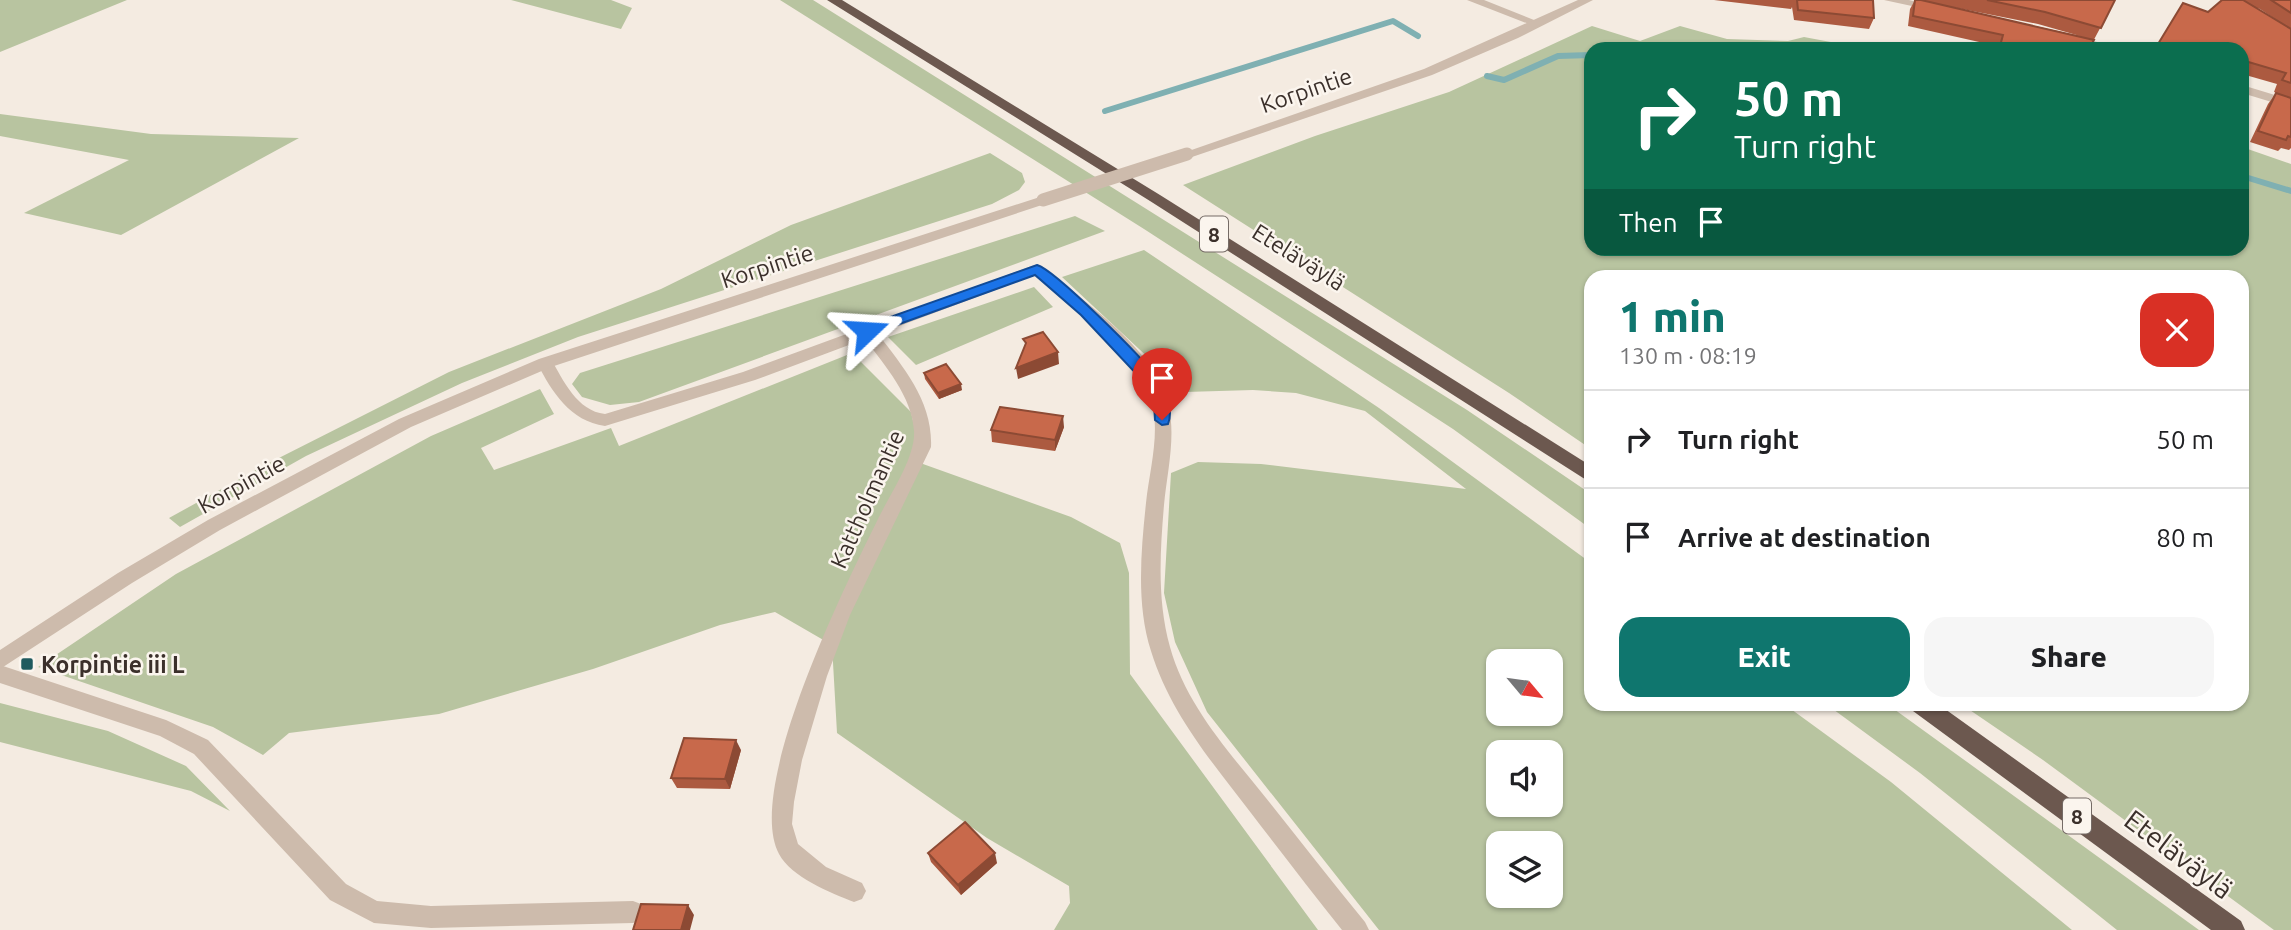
<!DOCTYPE html>
<meta charset="utf-8">
<style>
body{margin:0;font-family:Ubuntu,sans-serif;background:#f6f6f6;color:#202124;height:100vh;display:flex;flex-direction:column;font-size:26px;white-space:nowrap}
*{box-sizing:border-box;margin:0}
p{font-size:23px;color:#757577}
.icon{flex:none;width:38px;height:38px;fill:none;stroke:currentColor;stroke-width:2;stroke-linecap:round;stroke-linejoin:round}
.map{position:relative;flex:1;overflow:hidden}
.sheet{position:absolute;left:1584px;top:270px;width:665px;height:441px;display:flex;flex-direction:column;background:#fff;border-radius:21px;box-shadow:0 2px 5px #0004}
.sheet>*{flex:none}
.guide{position:absolute;left:1584px;top:42px;width:665px;height:214px;border-radius:21px;box-shadow:0 2px 5px #0004;background:#0b6e4f;color:#fff;overflow:hidden}
.needle{width:46px;rotate:119deg}
.fabs{position:absolute;left:1486px;top:649px;display:grid;gap:14px}
.fabs a{display:grid;place-items:center;width:77px;height:77px;border-radius:14px;background:#fff;box-shadow:0 2px 5px #0004;font-size:35px}
.pin{position:absolute;display:grid;place-items:center;width:60px;height:60px;color:#fff;margin:-72px -30px;border-radius:50% 50% 50% 0;rotate:-45deg;box-shadow:0 0 7px #0007}
.pin .icon{rotate:45deg}
.me{position:absolute;width:77px;margin:-38px;rotate:70deg;stroke-linejoin:round;filter:drop-shadow(0 0 5px #0008)}
.turn{display:flex;align-items:center;gap:24px;height:147px;padding:0 35px;font-size:32px}
.turn .icon{width:91px;height:91px;stroke-width:2.5}
.turn b{display:block;font-size:49px;line-height:60px}
.then{display:flex;align-items:center;height:66px;padding:0 35px;background:#0003;gap:14px;font-size:26px}
.round{display:grid;place-items:center;flex:none;width:74px;height:74px;border-radius:21px;background:#f6f6f6}
.head{display:flex;align-items:center;justify-content:space-between;height:119px;padding:0 35px}
h1{font-size:42px;font-weight:800;line-height:52px;color:#0f766e}
.button{display:flex;gap:14px;margin-top:auto;padding:14px 35px}
.button a{flex:1;height:80px;border-radius:21px;background:#0f766e;color:#fff;font-size:28px;font-weight:800;line-height:80px;text-align:center}
.button a+a{background:#f6f6f6;color:#202124}
ul{padding:0;list-style:none}
li{display:flex;align-items:center;gap:21px;height:98px;padding:0 35px;border-top:2px solid #e0e0e0}
li div{flex:1}
li b{display:block;font-size:26px}
li em{font-style:normal}
.map>svg:first-child{display:block}
.green{fill:#b8c4a0;fill-rule:evenodd}
.lines{fill:none;stroke-linecap:round;stroke-linejoin:round}
.stream{stroke:#7fb0b2;stroke-width:6}
.minor{fill:#cdbbac;fill-rule:evenodd}
.tertiary{fill:#cdbbac;fill-rule:evenodd}
.trunk{fill:#6c584f;fill-rule:evenodd}
.tertiary-bridge{stroke:#cdbbac;stroke-width:13}
.wall{fill:#ac5a40;fill-rule:evenodd}
.shaded-wall{fill:#8c4a34}
.building{fill:#c8694b;stroke:#8c4a34;stroke-width:2}
.route{fill:#1a73e8;stroke:#114b97;stroke-width:2}
.poi-dot{fill:#1f5a5e;stroke:#fbf5ee;stroke-width:2.5}
.labels{text-anchor:middle;dominant-baseline:central;stroke-width:5;stroke-linejoin:round;paint-order:stroke}
.shield{fill:#fbf5ee;stroke:#756b66;stroke-width:2}
.shield-label{font-size:21px;font-weight:bold;fill:#3b302b}
.street-label{font-size:23px;fill:#3b302b;stroke:#fbf5ee}
.poi-label{font-size:23px;font-weight:bold;fill:#3b302b;stroke:#fbf5ee;text-anchor:start}
.near-street-label{font-size:28px;fill:#3b302b;stroke:#fbf5ee}
</style>
<div class="map">
<svg width="2291" height="930" viewBox="0 0 2291 930">
<rect width="100%" height="100%" fill="#f4ebe1"/>
<path class="green" d="M 0,0 L 127,0 L 0,52 Z
M 511,0 L 611,0 L 632,8 L 621,29 Z
M 780,0 L 813,0 L 1467,410 L 1591,494 L 1591,529 L 1453,429 L 1144,229 Z
M 1592,26 L 1640,41 L 1680,26 L 1727,39 L 1788,41 L 1804,37 L 1868,49 L 1591,49 L 1591,248 L 2242,248 L 2242,147 L 2291,164 L 2291,930 L 2274,930 L 2043,760 L 1961,704 L 2242,704 L 2242,276 L 1591,276 L 1591,449 L 1509,393 L 1183,185 L 1315,136 L 1449,92 Z
M 0,114 L 151,134 L 299,138 L 121,235 L 24,213 L 129,160 L 0,136 Z
M 990,153 L 1022,173 L 1025,182 L 1019,190 L 992,204 L 578,337 L 462,383 L 306,456 L 180,527 L 169,518 L 265,465 L 449,372 L 661,289 L 791,225 Z
M 1075,216 L 1105,231 L 639,402 L 610,405 L 582,397 L 572,384 L 580,373 Z
M 1144,250 L 1379,408 L 1591,563 L 1591,704 L 1784,704 L 1891,782 L 2072,930 L 1379,930 L 1207,712 L 1175,642 L 1164,593 L 1171,473 L 1198,462 L 1261,464 L 1466,489 L 1365,411 L 1296,393 L 1253,390 L 1185,392 L 1062,277 ZM 1498,662 L 1550,662 L 1550,714 L 1498,714 ZM 1498,752 L 1550,752 L 1550,805 L 1498,805 ZM 1498,844 L 1550,844 L 1550,896 L 1498,896 Z
M 1034,287 L 1053,307 L 916,365 L 888,337 Z
M 852,353 L 911,412 L 923,464 L 1071,517 L 1120,543 L 1129,573 L 1130,674 L 1318,930 L 1054,930 L 1070,903 L 1069,886 L 987,838 L 837,733 L 832,645 L 775,612 L 720,625 L 593,669 L 439,714 L 289,733 L 263,755 L 213,727 L 38,667 L 176,574 L 431,436 L 540,389 L 554,414 L 481,448 L 494,470 L 611,428 L 619,446 Z
M 0,703 L 108,731 L 186,766 L 230,811 L 191,791 L 0,742 Z
M 1826,704 L 1887,704 L 2199,930 L 2117,930 L 1920,773 Z"/>
<g class="lines">
<path class="stream" d="M 1487,76 L 1504,80 L 1558,56 L 1591,55
M 1105,111 L 1393,21 L 1418,36
M 2242,176 L 2291,191"/>
<path class="minor" d="M 1467,0 L 1484,0 L 1544,24 L 1534,26 Z
M 1884,0 L 1909,0 L 1941,8 L 1935,11 Z
M 2071,35 L 2112,46 L 2114,49 L 2094,49 L 2067,42 L 2065,39 Z
M 2242,85 L 2291,100 L 2291,108 L 2242,93 Z
M 1037,264 L 1042,266 C 1082,300 1133,334 1159,380 C 1181,419 1168,463 1164,505 C 1160,552 1157,601 1170,647 C 1186,705 1229,752 1266,798 C 1299,839 1331,881 1365,922 L 1369,930 L 1342,930 C 1311,891 1281,852 1251,813 C 1212,762 1170,713 1151,651 C 1136,604 1141,551 1146,503 C 1150,465 1165,419 1144,383 C 1119,340 1072,307 1035,275 L 878,334 C 904,368 933,402 931,447 L 850,615 L 827,676 L 802,760 L 794,802 L 792,824 L 798,844 L 826,867 L 862,883 L 866,891 L 862,899 L 854,902 C 831,893 791,877 779,854 C 744,789 846,584 878,519 C 889,496 916,457 914,431 C 912,396 885,366 865,339 L 755,380 L 605,426 C 570,421 552,392 537,363 L 545,358 L 551,359 C 563,380 577,411 605,414 L 743,372 Z
M 0,665 L 166,720 L 208,740 L 346,884 L 377,901 L 431,906 L 633,901 L 641,904 L 645,912 L 641,920 L 633,923 L 431,928 L 374,923 L 330,900 L 194,754 L 160,736 L 0,683 Z"/>
<path class="tertiary" d="M 1578,0 L 1593,0 L 1518,38 L 1432,75 L 1192,157 L 1187,158 L 1180,154 L 1424,69 Z
M 1043,196 L 1048,197 L 1048,203 L 551,367 L 411,427 L 220,530 L 132,583 L 0,669 L 0,650 L 118,573 L 208,520 L 399,419 L 539,359 Z"/>
<path class="trunk" d="M 827,0 L 842,0 L 1160,195 L 1591,466 L 1591,483 L 1150,201 Z
M 1910,704 L 1938,704 L 2241,921 L 2245,930 L 2211,930 L 1913,711 Z"/>
<path class="tertiary-bridge" d="M 1043,200 L 1187,154"/>
</g>
<path class="wall" d="M 1714,0 L 1873,0 L 1874,18 L 1869,29 L 1794,20 L 1792,7 L 1791,9 Z
M 1915,0 L 2115,0 L 2089,49 L 1996,49 L 1997,46 L 1908,26 L 1910,9 ZM 1942,5 L 2038,24 L 2080,36 Z
M 2222,0 L 2291,0 L 2291,148 L 2289,150 L 2281,148 L 2278,151 L 2250,142 L 2268,104 L 2276,93 L 2288,97 L 2274,92 L 2277,84 L 2242,74 L 2242,49 L 2208,12 ZM 2254,7 L 2260,9 L 2284,25 Z
M 924,373 L 962,390 L 939,399 L 925,379 Z
M 1064,427 L 1055,451 L 992,442 L 991,430 Z
M 741,750 L 730,789 L 677,788 L 671,778 Z
M 928,853 L 997,863 L 961,895 L 931,862 Z"/>
<path class="shaded-wall" d="M 1058,352 L 1059,364 L 1018,379 L 1016,368 Z
M 961,384 L 962,390 L 939,399 L 938,393 Z
M 1063,416 L 1064,427 L 1055,451 L 1055,440 Z
M 736,740 L 741,750 L 730,789 L 725,779 Z
M 995,853 L 997,863 L 961,895 L 958,885 Z
M 688,905 L 694,915 L 690,930 L 681,930 Z"/>
<path class="building" d="M 1797,0 L 1873,0 L 1874,18 L 1798,10 Z
M 1915,0 L 1921,0 L 2094,40 L 2089,49 L 2034,49 L 2022,46 L 2021,49 L 2014,49 L 2000,46 L 2003,35 L 1913,16 Z
M 1987,0 L 2115,0 L 2101,28 L 2045,12 Z
M 2222,0 L 2243,0 L 2291,29 L 2291,83 L 2282,80 L 2286,73 L 2245,61 L 2242,67 L 2242,49 L 2155,49 L 2183,3 L 2208,12 Z
M 2271,0 L 2291,0 L 2291,13 Z
M 2276,93 L 2291,98 L 2291,137 L 2288,136 L 2286,140 L 2258,131 Z
M 1043,332 L 1058,352 L 1016,368 L 1026,343 L 1023,339 Z
M 946,364 L 961,384 L 938,393 L 924,373 Z
M 1000,407 L 1063,416 L 1055,440 L 991,430 Z
M 684,738 L 736,740 L 725,779 L 671,778 Z
M 965,822 L 995,853 L 958,885 L 928,853 Z
M 641,904 L 688,905 L 681,930 L 633,930 Z"/>
<path class="route" d="M 1037,265 C 1055,270 1144,359 1157,378 C 1165,390 1174,409 1168,424 L 1162,425 L 1155,420 L 1154,403 L 1144,382 L 1081,315 L 1035,275 L 872,334 L 867,335 L 860,331 L 862,327 Z"/>
<rect class="poi-dot" x="20" y="657" width="14" height="14" rx="3.5"/>
<g class="labels">
<g class="shield">
<rect x="1200" y="216.5" width="28" height="35" rx="5"/>
<rect x="2063" y="798.5" width="28" height="35" rx="5"/>
</g>
<g class="shield-label">
<text x="1214" y="234">8</text>
<text x="2077" y="816">8</text>
</g>
<g class="street-label">
<text transform="translate(1306 90) rotate(-19)">Korpintie</text>
<text transform="translate(1299 257) rotate(32)">Eteläväylä</text>
<text transform="translate(767 266) rotate(-18)">Korpintie</text>
<text transform="translate(241 484) rotate(-29)">Korpintie</text>
<text transform="translate(867 499) rotate(-66)">Kattholmantie</text>
</g>
<g class="poi-label">
<text x="41" y="664">Korpintie iii L</text>
</g>
<g class="near-street-label">
<text transform="translate(2179 854) rotate(37)">Eteläväylä</text>
</g>
</g>
</svg>
<div class="fabs">
<a><svg class="needle" viewBox="-14 -14 28 28"><path d="M0-13l5 13h-10z" fill="#e53935"/><path d="M0 13l5-13h-10z" fill="#757577"/></svg></a>
<a><svg class="icon" aria-label="sound" viewBox="0 0 24 24"><path d="M4 9h4l5-4v14l-5-4H4zM17 9q2 3 0 6"/></svg></a>
<a><svg class="icon" aria-label="layers" viewBox="0 0 24 24"><path d="M12 4l9 5-9 5-9-5zM3 14l9 5 9-5"/></svg></a>
</div>
<div class="pin" style="left:1162px;top:420px;background:#d93025"><svg class="icon" aria-label="arrive" viewBox="0 0 24 24"><path d="M6 21V4h12l-3 4 3 4H6"/></svg></div>
<svg class="me" style="left:867px;top:331px" viewBox="-20 -20 40 40"><path d="M0-17L14 15 0 8-14 15z" fill="#1a73e8" stroke="#fff" stroke-width="4"/></svg>
<div class="guide">
<div class="turn"><svg class="icon" aria-label="right" viewBox="0 0 24 24"><path d="M7 20v-9h11M14 6l5 5-5 5"/></svg><div><b>50 m</b>Turn right</div></div>
<div class="then">Then<svg class="icon" aria-label="arrive" viewBox="0 0 24 24"><path d="M6 21V4h12l-3 4 3 4H6"/></svg></div>
</div>
<section class="sheet">
<div class="head"><div><h1>1 min</h1><p>130 m · 08:19</p></div><a class="round" style="background:#d93025;color:#fff"><svg class="icon" aria-label="close" viewBox="0 0 24 24"><path d="M6 6l12 12M18 6L6 18"/></svg></a></div>
<ul>
<li><svg class="icon" aria-label="right" viewBox="0 0 24 24"><path d="M7 20v-9h11M14 6l5 5-5 5"/></svg><div><b>Turn right</b></div><em>50 m</em></li>
<li><svg class="icon" aria-label="arrive" viewBox="0 0 24 24"><path d="M6 21V4h12l-3 4 3 4H6"/></svg><div><b>Arrive at destination</b></div><em>80 m</em></li>
</ul>
<div class="button"><a>Exit</a><a>Share</a></div>
</section>
</div>
